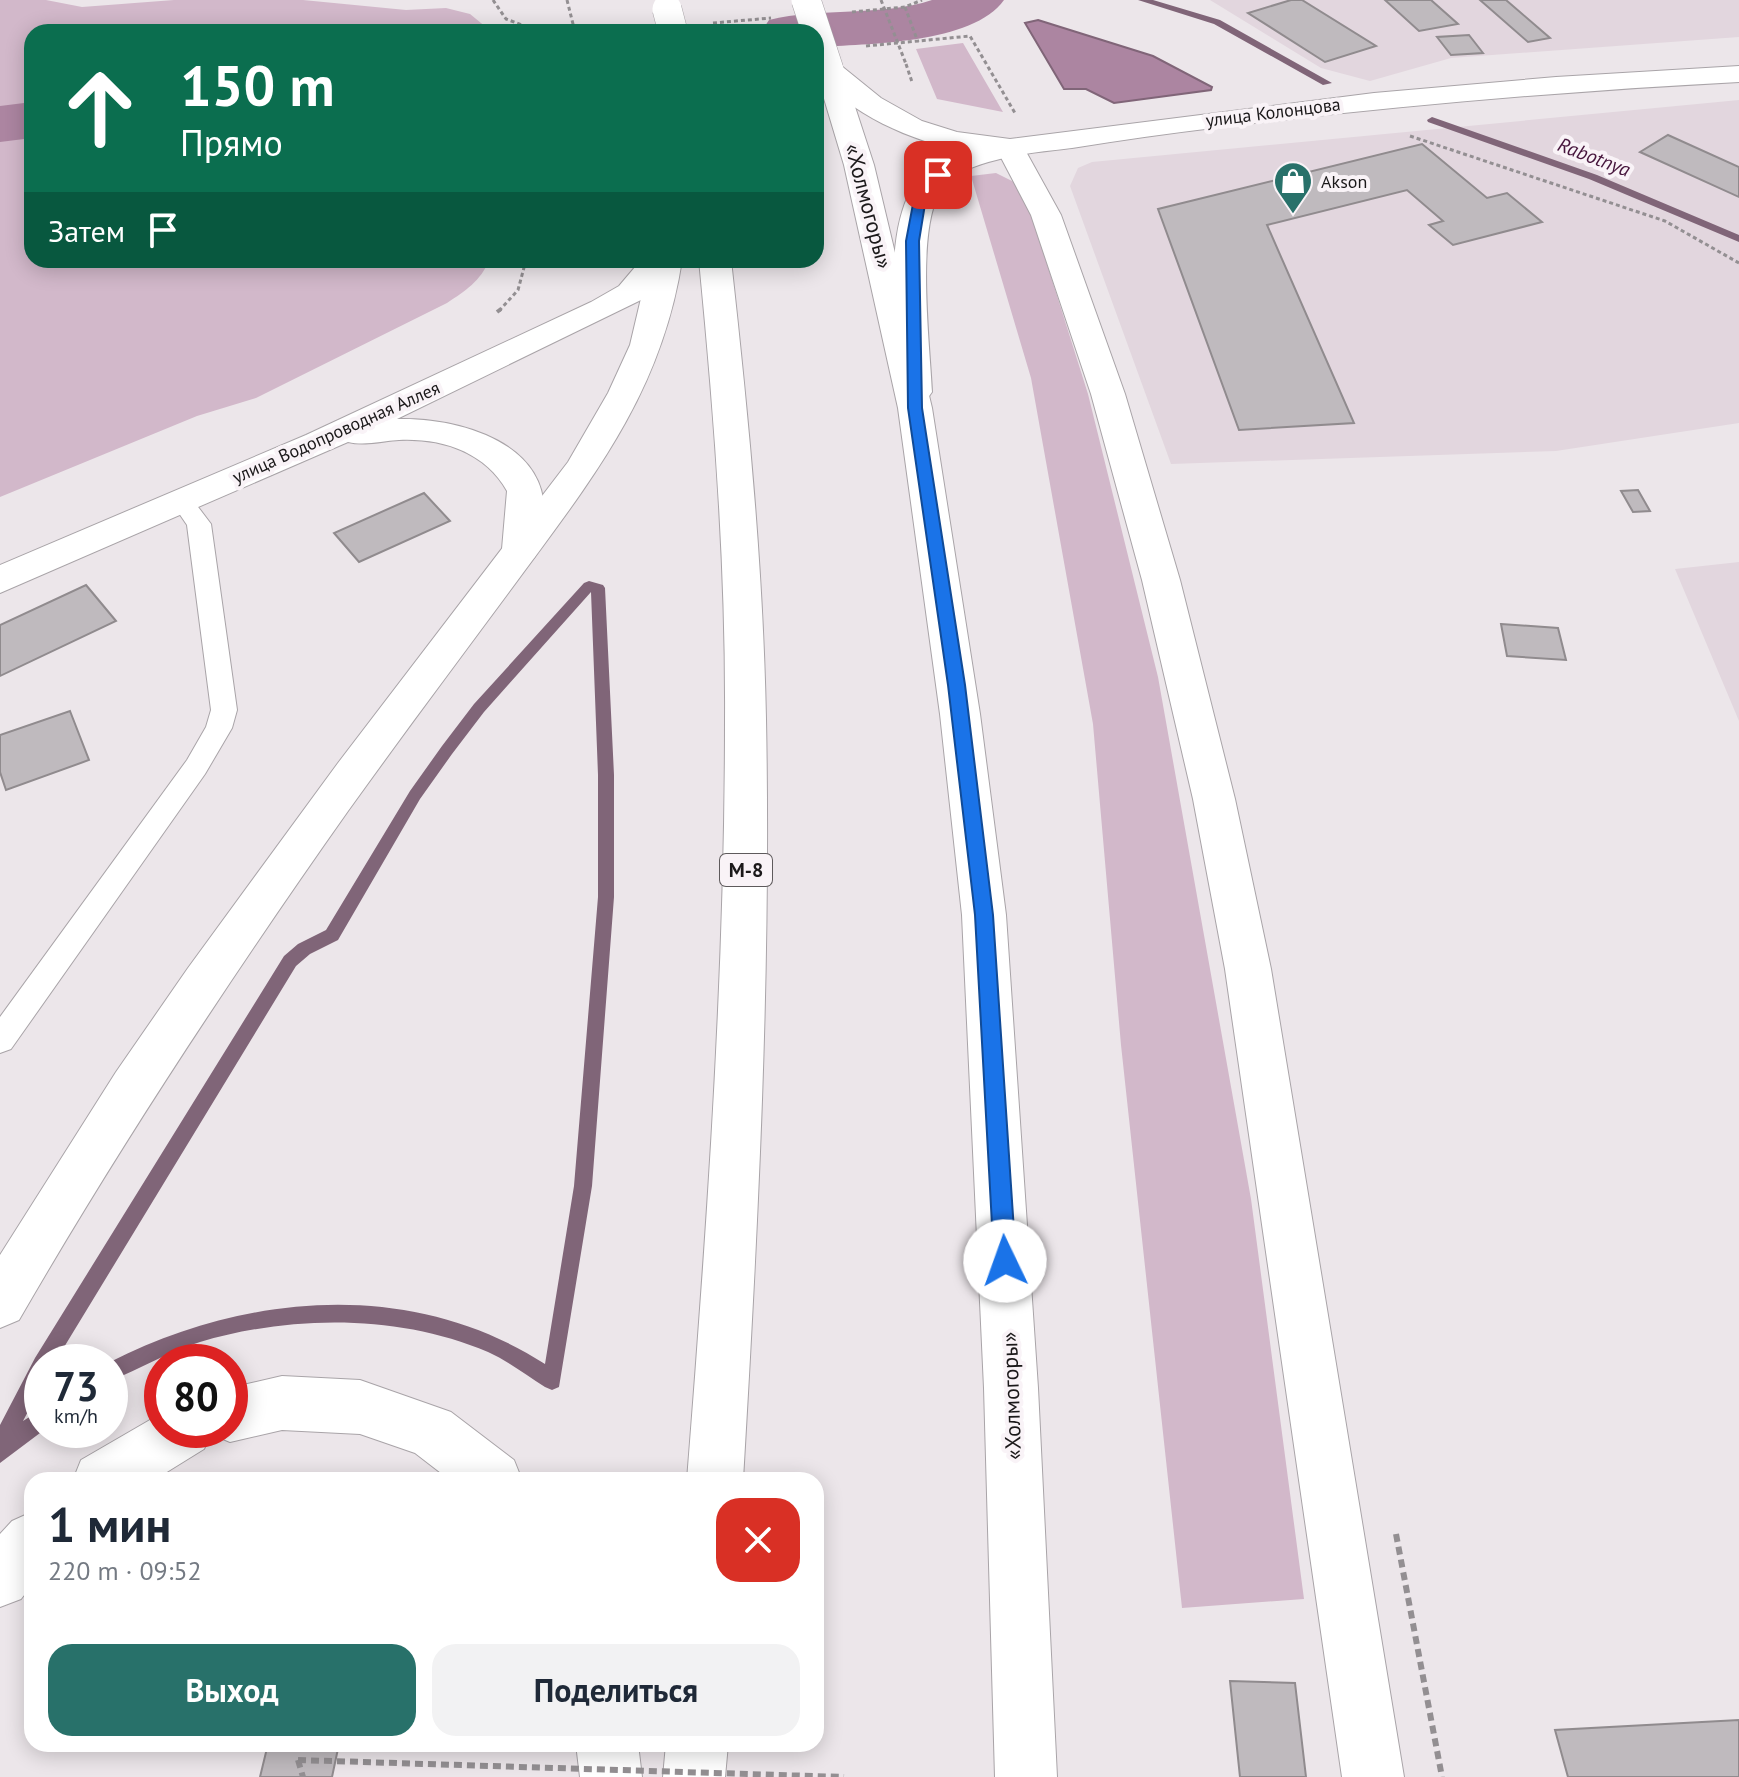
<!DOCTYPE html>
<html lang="ru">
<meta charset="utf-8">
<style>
body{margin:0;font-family:"PT Sans",sans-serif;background:#f2f2f3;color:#1f2937;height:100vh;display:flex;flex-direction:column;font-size:30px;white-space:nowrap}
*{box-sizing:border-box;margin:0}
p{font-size:26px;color:#747a83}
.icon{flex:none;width:44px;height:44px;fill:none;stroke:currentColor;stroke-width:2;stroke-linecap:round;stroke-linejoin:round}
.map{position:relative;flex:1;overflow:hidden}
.drawer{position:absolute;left:24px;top:1472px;width:800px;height:280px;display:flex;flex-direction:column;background:#fff;border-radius:24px;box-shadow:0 4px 20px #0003}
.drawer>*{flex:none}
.top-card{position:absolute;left:24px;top:24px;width:800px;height:244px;border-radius:24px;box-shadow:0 4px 20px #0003;background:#0b6e4f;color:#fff;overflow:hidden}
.speed{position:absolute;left:24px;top:1344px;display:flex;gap:16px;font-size:40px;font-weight:700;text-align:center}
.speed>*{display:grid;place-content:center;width:104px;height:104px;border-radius:50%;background:#fff;box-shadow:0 4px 20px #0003;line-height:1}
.speed small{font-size:20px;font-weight:400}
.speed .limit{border:12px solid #d22;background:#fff;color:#111}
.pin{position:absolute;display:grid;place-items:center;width:68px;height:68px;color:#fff;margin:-34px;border-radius:16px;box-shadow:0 4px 12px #0006}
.me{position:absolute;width:88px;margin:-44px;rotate:357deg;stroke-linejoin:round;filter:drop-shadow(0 0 6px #0008)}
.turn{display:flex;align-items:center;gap:28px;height:168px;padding:0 24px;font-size:36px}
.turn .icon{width:104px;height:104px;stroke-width:2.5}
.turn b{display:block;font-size:56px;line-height:68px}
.then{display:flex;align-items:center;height:76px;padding:0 24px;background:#0003;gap:16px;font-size:30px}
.round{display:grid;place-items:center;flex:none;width:84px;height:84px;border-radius:24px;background:#f2f2f3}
.overview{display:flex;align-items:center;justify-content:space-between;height:136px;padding:0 24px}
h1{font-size:48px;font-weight:700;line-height:60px}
.button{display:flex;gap:16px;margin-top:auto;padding:16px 24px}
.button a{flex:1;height:92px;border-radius:24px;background:#28716a;color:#fff;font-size:32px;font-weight:700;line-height:92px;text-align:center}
.button a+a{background:#f2f2f3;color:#1f2937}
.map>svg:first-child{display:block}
.built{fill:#e2d6de}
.green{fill:#d2b8ca}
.water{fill:#ac85a1;stroke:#806578;stroke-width:2}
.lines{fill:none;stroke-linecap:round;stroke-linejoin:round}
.stream{fill:#806578;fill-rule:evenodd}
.river{fill:#ac85a1;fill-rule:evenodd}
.building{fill:#bfbabe;stroke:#908b8e;stroke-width:2}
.service-casing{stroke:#a9a4a8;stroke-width:2}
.minor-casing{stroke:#a9a4a8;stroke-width:2}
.tertiary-casing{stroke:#a9a4a8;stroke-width:2}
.secondary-casing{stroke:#a9a4a8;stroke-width:2}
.trunk-casing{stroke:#a9a4a8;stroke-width:2}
.path-far2{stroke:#938f92;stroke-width:3;stroke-dasharray:4 3;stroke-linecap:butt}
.path-far1{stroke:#938f92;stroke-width:4;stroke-dasharray:5 3;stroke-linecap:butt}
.path{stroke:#938f92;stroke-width:6;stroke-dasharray:8 5;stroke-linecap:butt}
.service{fill:#fff;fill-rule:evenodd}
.minor{fill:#fff;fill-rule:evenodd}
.tertiary{fill:#fff;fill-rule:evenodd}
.secondary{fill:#fff;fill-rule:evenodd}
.trunk{fill:#fff;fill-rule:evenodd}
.trunk-bridge-casing{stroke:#a9a4a8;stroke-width:30;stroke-linecap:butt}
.path-bridge-far1{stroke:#938f92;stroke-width:3;stroke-dasharray:4 3;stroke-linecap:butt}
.path-bridge{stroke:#938f92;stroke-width:6;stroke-dasharray:8 5;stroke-linecap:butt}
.trunk-bridge{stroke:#fff;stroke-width:29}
.route{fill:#1a73e8;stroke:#114b97;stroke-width:2}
.labels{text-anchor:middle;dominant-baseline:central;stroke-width:8;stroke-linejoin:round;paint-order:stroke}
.far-street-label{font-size:18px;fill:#1b191a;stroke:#f9f3f7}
.far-poi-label{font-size:18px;fill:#1b191a;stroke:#f9f3f7;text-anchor:start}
.far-water-label{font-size:20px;font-style:italic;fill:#46153c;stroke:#f9f3f7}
.shield{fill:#f9f3f7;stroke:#5e5a5c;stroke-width:2}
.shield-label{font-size:20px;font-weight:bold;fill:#1b191a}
.street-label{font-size:22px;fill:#1b191a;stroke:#f9f3f7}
</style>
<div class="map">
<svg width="1739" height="1777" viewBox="0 0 1739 1777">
<rect width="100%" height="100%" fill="#ece6ea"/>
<path class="built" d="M 1210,0 L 1739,0 L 1739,37 L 1451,58 L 1370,81 L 1321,68 Z
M 1739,100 L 1739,423 L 1556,451 L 1171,464 L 1070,186 L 1078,168 L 1092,162 Z
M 1739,562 L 1739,721 L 1675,569 Z"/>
<path class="green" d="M 0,0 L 46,0 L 82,7 L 174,0 L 303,0 L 406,10 L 446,8 L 470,14 L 492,32 L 32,32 L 32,260 L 489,260 C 481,281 465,291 447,303 L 256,398 L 197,416 L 0,497 Z
M 963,43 L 1003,112 L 937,99 L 916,49 Z
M 996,173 L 1016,183 L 1030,210 L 1088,394 L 1158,677 L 1251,1199 L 1304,1599 L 1182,1608 L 1121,1045 L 1093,724 L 1031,378 L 971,176 Z"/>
<path class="water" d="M 1038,20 L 1153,56 L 1212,87 L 1211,90 L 1114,103 L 1086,89 L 1064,89 L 1025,23 Z"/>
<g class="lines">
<path class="stream" d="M 1138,0 L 1153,0 L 1220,20 L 1332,83 L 1323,85 L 1214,24 Z
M 1432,117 L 1597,175 L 1739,235 L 1739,242 L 1589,179 L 1428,122 L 1427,120 Z
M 589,581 L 603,585 L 605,588 L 614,775 L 614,897 L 592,1186 L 559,1387 L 552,1390 L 545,1387 C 526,1375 508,1361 488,1352 C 399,1314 291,1315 200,1342 C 168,1352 140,1369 110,1381 L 110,1362 C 247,1293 411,1278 545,1364 L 574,1186 L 598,897 L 598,775 L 591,592 L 484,712 L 452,754 L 420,799 L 338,940 L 310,954 L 296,966 L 55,1362 L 42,1362 L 42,1385 L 23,1421 L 42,1409 L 42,1430 L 44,1430 L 0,1463 L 0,1425 L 35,1358 L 284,956 L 298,944 L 326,930 L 410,791 L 442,746 L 474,704 L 584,583 Z"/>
<path class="river" d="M 932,0 L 1004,0 C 973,44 866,44 816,47 L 816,32 L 761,32 L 769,20 C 822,7 880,17 932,0 Z
M 32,102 L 32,138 L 0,142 L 0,106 Z"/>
</g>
<path class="building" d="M 1291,0 L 1302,0 L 1376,46 L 1325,62 L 1248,13 Z
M 1385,0 L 1431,0 L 1458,24 L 1419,31 Z
M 1480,0 L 1506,0 L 1550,38 L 1528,42 Z
M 1469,35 L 1483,53 L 1451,55 L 1437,37 Z
M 1668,135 L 1739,167 L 1739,197 L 1640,152 Z
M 1422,144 L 1487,198 L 1507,193 L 1542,222 L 1453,245 L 1429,225 L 1443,221 L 1407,190 L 1267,225 L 1354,423 L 1239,430 L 1158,209 Z
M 1638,490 L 1650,511 L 1633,512 L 1621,491 Z
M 424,493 L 450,521 L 359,562 L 334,533 Z
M 86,585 L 116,621 L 0,676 L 0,625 Z
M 1501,624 L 1558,628 L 1566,660 L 1507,656 Z
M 70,711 L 89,760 L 6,790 L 0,772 L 0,735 Z
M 1230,1681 L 1295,1683 L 1306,1777 L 1240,1777 Z
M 1739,1720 L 1739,1777 L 1568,1777 L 1555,1730 Z
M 268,1744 L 339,1744 L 332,1777 L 260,1777 Z"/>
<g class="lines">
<g class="service-casing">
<path id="service" d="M 181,493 L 189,495 L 211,524 L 237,710 L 232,728 L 205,774 L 11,1049 L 0,1053 L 0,1017 L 187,760 L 206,727 L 211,710 L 187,525 L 170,500 L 173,495 Z"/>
</g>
<g class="minor-casing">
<path id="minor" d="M 1010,139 L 1020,142 L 1024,148 L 1061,215 L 1125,394 L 1180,580 L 1235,799 L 1271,969 L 1404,1777 L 1342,1777 L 1225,969 L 1193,799 L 1142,580 L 1091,394 L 1031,215 L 996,148 L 1000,142 Z"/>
</g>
<g class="tertiary-casing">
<path id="tertiary" d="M 829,62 L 839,64 L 881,98 L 922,121 L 957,132 L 1010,139 L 1374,93 L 1556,77 L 1739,66 L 1739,82 C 1566,91 1393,106 1221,127 C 1171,133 1121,140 1072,148 C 1048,151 1023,153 1000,159 C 980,164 955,171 942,189 C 915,226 930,345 932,392 L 927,399 L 915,402 L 903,399 L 898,392 C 896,335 883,241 911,190 C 923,169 942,158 964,151 C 914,142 847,114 816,71 L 819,64 Z
M 641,260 L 673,260 L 641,300 L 397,419 C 459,417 554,444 543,522 C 541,535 541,547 534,558 L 521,561 L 508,558 L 502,549 L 507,491 C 485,452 442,438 399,440 C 382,441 365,446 348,442 L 0,593 L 0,565 L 306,435 L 591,302 L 619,286 Z"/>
</g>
<g class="secondary-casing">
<path id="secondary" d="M 650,260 L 682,260 C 661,397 588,484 509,592 C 455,665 401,737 348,811 C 231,977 120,1145 19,1320 L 0,1328 L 0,1255 L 116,1072 L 188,968 L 338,763 L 568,462 L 608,393 L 630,345 Z
M 282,1376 L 360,1380 L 451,1412 L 514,1460 L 522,1480 L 450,1480 L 415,1453 L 360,1434 L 282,1430 L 230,1442 L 211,1434 L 204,1449 L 154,1480 L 73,1480 L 81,1460 L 162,1413 L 162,1430 L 230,1430 L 230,1388 Z
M 32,1512 L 32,1585 L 21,1599 L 0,1607 L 0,1534 L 12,1521 Z
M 576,1744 L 638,1744 L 642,1777 L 580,1777 Z"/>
</g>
<g class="trunk-casing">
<path id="trunk" d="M 829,62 L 839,64 L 843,70 L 874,165 L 932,408 L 980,714 L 1006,915 L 1038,1388 L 1057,1777 L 995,1777 L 984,1388 L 962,915 L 940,714 L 898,408 L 844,165 L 816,72 L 819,64 Z
M 699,260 L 731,260 C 748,413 763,565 766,719 C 771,973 758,1227 743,1480 L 687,1480 C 707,1227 725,974 725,720 C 726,566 714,413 699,260 Z
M 666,1744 L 728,1744 L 725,1777 L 663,1777 Z"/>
</g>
<path class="path-far2" d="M 493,0 L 506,19 L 541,32
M 567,0 L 575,32
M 905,7 L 918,42
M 852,12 L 905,7 L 922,0
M 713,23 L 771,18
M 600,32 L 631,29
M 866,46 L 970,36 L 1015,113
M 906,64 L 912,82
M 1410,136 L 1665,221 L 1739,263
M 499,311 L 518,290 L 526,260"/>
<path class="path-far1" d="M 497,312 L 501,309"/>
<path class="path" d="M 1396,1534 L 1442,1777
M 298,1760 L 303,1777"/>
<use href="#service" class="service"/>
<use href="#minor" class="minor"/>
<use href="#tertiary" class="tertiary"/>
<use href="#secondary" class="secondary"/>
<use href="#trunk" class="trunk"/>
<g class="trunk-bridge-casing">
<path id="trunk-bridge" d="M 806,0 L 829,70
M 667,9 L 673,32"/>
</g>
<path class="path-bridge-far1" d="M 881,0 L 906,64"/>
<path class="path-bridge" d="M 298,1760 L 844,1777"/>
<use href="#trunk-bridge" class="trunk-bridge"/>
</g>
<path class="route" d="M 938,172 L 944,175 L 932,190 L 925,204 L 919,241 L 922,408 L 965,685 L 993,915 L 1016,1261 L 1013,1268 L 1005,1271 L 997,1268 L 994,1261 L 975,915 L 948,685 L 908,408 L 906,241 L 913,204 L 922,186 Z"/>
<defs>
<g id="shop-pin" transform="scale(2)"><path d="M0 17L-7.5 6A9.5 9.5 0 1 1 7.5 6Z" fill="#28716a" stroke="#f9f3f7"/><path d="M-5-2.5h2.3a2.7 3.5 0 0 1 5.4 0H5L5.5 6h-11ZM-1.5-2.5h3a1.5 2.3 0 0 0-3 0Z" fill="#fff"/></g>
</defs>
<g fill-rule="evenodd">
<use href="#shop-pin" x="1293" y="181"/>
</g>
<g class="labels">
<g class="far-street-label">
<text transform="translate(1273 112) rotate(-7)">улица Колонцова</text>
<text transform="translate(336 432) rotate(-24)">улица Водопроводная Аллея</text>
</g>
<g class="far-poi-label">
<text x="1321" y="181">Akson</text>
</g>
<g class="far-water-label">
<text transform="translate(1594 157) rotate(21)">Rabotnya</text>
</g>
<rect class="shield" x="720" y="854" width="52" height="32" rx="6"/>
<g class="shield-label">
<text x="746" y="870">М-8</text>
</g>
<g class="street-label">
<text transform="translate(869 206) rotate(75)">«Холмогоры»</text>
<text transform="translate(1011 1396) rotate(-92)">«Холмогоры»</text>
</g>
</g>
</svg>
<div class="speed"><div>73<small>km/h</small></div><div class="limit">80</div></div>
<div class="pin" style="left:938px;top:175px;background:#d93025"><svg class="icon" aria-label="arrive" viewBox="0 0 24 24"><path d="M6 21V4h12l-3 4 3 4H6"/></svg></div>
<svg class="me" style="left:1005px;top:1261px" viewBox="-20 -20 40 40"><circle r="19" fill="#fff"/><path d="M0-13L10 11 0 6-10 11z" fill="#1a73e8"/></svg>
<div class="top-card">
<div class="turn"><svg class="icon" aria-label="ahead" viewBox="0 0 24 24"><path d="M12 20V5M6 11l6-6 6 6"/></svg><div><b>150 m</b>Прямо</div></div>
<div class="then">Затем<svg class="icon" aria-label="arrive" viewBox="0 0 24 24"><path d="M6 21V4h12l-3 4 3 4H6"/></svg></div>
</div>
<section class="drawer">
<div class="overview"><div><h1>1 мин</h1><p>220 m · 09:52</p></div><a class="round" style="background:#d93025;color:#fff"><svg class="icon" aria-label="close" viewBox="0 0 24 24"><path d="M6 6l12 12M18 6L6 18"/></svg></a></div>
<div class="button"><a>Выход</a><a>Поделиться</a></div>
</section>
</div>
